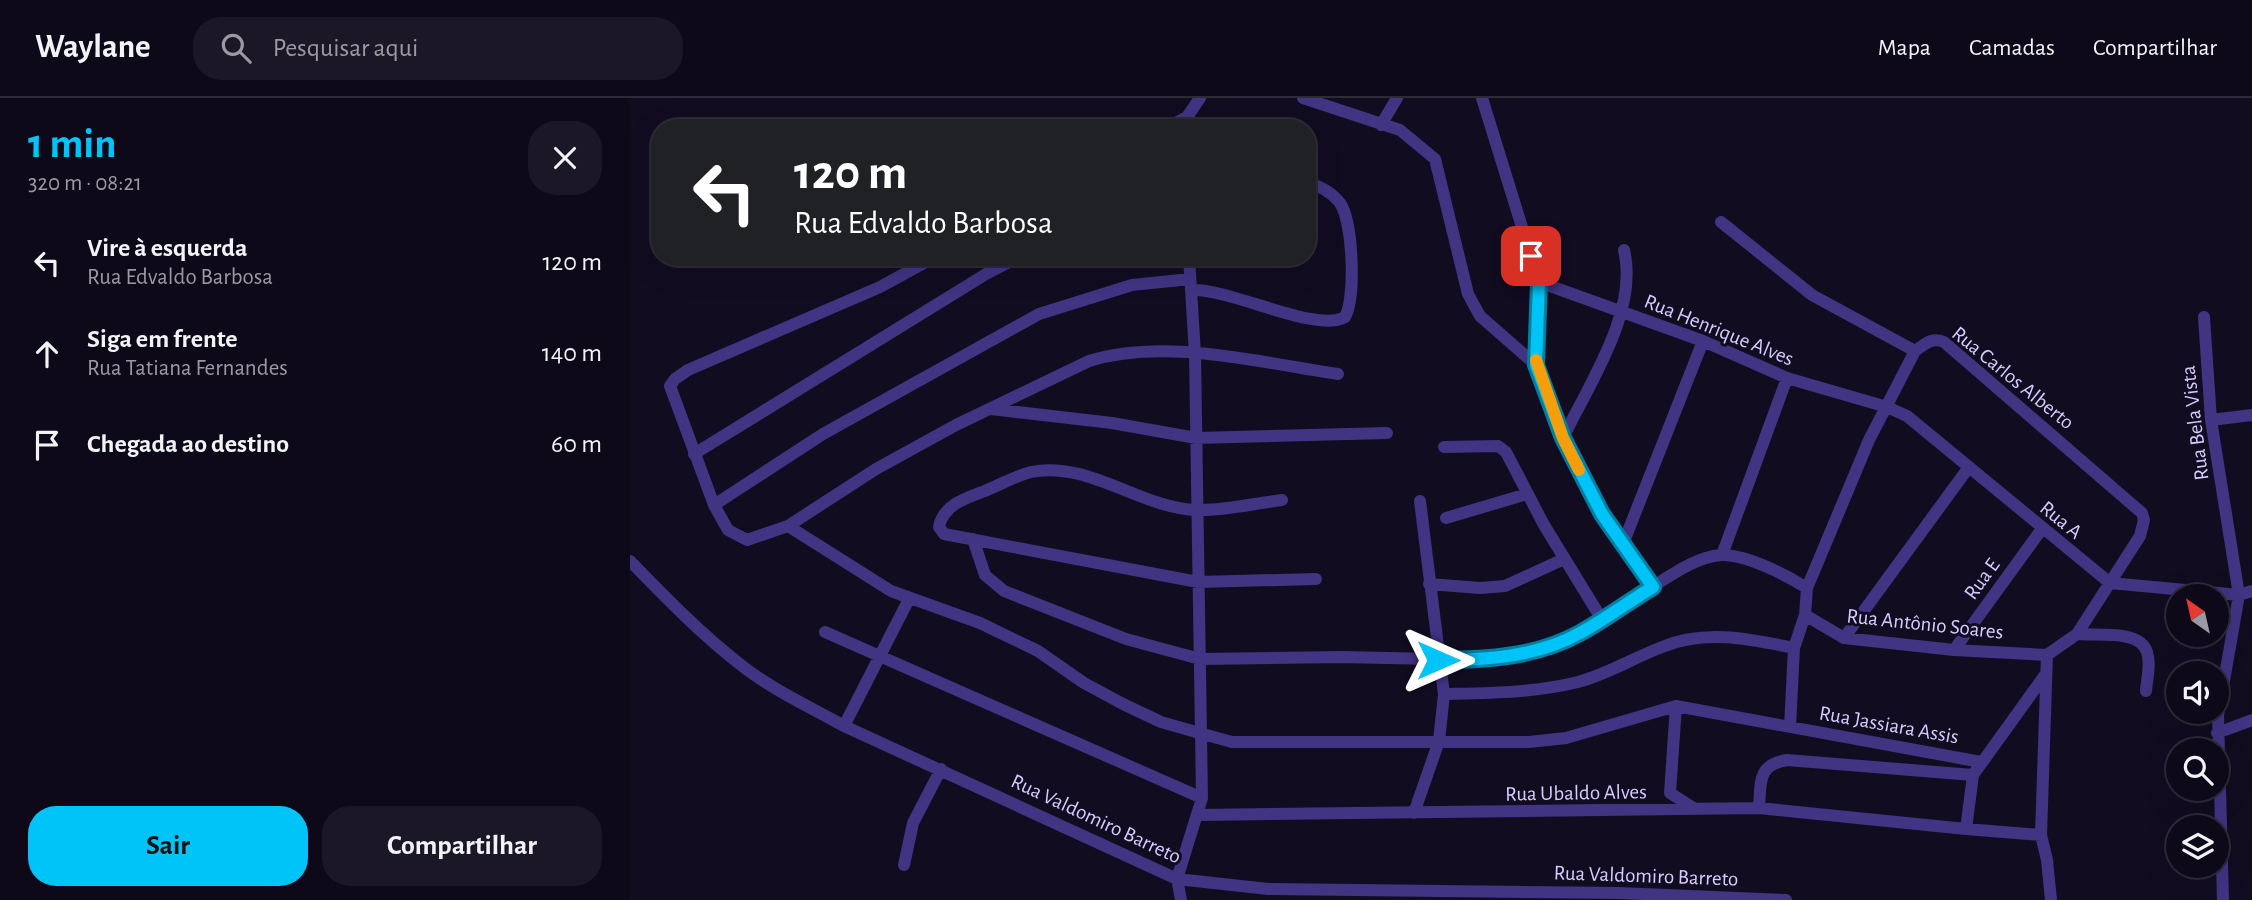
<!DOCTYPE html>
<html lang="pt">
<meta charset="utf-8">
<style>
body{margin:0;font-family:"Alegreya Sans",sans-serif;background:#1c1726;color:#f1f3f6;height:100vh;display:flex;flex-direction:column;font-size:26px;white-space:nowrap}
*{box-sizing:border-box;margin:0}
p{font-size:23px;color:#9b9aa2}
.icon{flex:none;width:38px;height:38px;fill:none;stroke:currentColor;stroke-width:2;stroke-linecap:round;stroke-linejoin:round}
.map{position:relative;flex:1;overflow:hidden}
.panel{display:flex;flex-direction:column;background:#0e0919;width:630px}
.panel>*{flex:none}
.hud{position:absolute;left:21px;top:21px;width:665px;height:147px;border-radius:28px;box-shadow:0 7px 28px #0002,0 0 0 2px #2e2a38;background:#202124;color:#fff;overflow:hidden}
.needle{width:46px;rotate:326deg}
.buttons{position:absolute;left:1536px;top:486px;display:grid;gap:14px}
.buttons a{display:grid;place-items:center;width:63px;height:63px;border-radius:50%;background:#0e0919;box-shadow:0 7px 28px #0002,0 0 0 2px #2e2a38;font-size:35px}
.pin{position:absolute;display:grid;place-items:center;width:60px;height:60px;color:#fff;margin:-30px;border-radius:14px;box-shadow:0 4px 10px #0006}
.me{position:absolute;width:77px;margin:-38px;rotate:90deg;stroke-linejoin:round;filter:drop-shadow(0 0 5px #0008)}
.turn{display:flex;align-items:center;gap:24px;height:147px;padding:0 28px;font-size:32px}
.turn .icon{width:91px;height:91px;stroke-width:2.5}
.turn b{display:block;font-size:49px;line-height:60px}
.round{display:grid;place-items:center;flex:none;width:74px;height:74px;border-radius:28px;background:#1c1726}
.summary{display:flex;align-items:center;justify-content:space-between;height:119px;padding:0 28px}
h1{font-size:42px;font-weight:600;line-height:52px;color:#00c3f7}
.button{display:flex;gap:14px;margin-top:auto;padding:14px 28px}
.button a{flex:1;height:80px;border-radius:28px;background:#00c3f7;color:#111;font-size:28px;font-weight:600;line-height:80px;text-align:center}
.button a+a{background:#1c1726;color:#f1f3f6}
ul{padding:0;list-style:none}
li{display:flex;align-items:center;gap:21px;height:91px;padding:0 28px}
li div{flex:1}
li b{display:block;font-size:26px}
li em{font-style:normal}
header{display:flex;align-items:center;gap:42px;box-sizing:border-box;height:98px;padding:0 35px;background:#0e0919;border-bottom:2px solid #2e2a38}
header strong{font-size:33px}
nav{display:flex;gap:38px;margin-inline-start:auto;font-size:24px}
.search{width:490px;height:63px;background:#1c1726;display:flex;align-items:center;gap:18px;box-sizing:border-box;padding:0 24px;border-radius:28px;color:#9b9aa2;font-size:26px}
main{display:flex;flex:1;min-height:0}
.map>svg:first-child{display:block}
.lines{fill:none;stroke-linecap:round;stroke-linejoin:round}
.minor{stroke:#403483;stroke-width:12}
.route-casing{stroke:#007fa1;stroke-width:18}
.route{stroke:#00c3f7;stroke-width:12}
.slow{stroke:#f59e0b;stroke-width:12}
.labels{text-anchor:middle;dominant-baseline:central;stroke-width:6;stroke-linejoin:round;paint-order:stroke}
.street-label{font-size:21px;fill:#d8ccff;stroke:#120c21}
</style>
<header>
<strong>Waylane</strong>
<div class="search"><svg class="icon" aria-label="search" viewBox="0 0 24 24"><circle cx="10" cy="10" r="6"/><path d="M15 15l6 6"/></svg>Pesquisar aqui</div>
<nav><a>Mapa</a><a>Camadas</a><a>Compartilhar</a></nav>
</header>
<main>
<section class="panel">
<div class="summary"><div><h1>1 min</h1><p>320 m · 08:21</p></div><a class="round"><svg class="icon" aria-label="close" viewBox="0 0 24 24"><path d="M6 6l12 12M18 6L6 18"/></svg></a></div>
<ul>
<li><svg class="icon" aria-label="left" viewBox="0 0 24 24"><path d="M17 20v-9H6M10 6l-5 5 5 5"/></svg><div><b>Vire à esquerda</b><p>Rua Edvaldo Barbosa</p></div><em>120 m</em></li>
<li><svg class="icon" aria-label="ahead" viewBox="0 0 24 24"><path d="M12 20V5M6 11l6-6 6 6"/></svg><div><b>Siga em frente</b><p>Rua Tatiana Fernandes</p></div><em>140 m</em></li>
<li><svg class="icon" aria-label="arrive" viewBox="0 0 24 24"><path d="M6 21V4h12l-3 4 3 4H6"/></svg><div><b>Chegada ao destino</b></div><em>60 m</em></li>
</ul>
<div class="button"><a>Sair</a><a>Compartilhar</a></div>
</section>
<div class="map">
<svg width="1622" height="802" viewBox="0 0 1622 802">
<rect width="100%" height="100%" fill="#120c21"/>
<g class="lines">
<path class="minor" d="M 673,0 L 770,32 L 805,61 L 838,196 L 850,218 L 906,267
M 852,0 L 909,184 L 906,267 L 933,340 L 972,416 L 1022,489 C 1043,476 1066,459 1091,457 C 1116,456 1156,477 1177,490
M 751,27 L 767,0
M 536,30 L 557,19
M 557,30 L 557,19 L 570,0
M 1091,124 L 1182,197 L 1285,253 C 1295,246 1301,239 1314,244 L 1512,415 L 1514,422 L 1510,438 L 1447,536 L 1417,557
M 909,184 L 1073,243 L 1157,280 L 1257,309 L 1277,318 L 1480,485 L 1609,497 L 1622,493
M 561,192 C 601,190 686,236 715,219 C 726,199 723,124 710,105 C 701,93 690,89 677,84
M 1574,219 L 1581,322 L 1609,497 L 1588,617 L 1593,802
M 708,276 C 631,265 534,239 459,263 L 326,327 L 246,371 L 158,428 L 261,493 L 350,525 L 408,553 L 454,585 L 493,606 L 531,624 L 573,636 L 602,644 L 899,644 L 936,640 L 1046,608 L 1351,664
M 361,311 L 482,325 L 566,340 L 757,335
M 1581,322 L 1622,317
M 933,340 C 959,286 1009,213 994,152
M 814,349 L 868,348 L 876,354 L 914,427 L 971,520
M 64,356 L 356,176 L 389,159
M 652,402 C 625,405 595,413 567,412 C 512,411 458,362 401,374 C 385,378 368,388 352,394 C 333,401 313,408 309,429 L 314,436 L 568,484 L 686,481
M 84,407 L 193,336 L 409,216 L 502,187 L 560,181
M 816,420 L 897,396
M 158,428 L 117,442 L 98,432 L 84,407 L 40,288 L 45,281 L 58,272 L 250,189 L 305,159
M 343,441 L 355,477 L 374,493 L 496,541 L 570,561 L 712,559 L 849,562 L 884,557 L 920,548 L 950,535 L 1022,489
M 993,446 L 1073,243
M 1092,457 L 1157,280
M 0,463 C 35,499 71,536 111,567 C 141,591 180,609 214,628 L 547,781 L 638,791 L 989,795 L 1156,802
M 799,486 L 850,490 L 875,488 L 934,461
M 1175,517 L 1214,540 L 1324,552 L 1417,557
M 195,534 L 572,700
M 1447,536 C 1466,538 1510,531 1517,554 C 1521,565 1517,581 1516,593
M 1214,540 L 1339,369
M 1324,552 L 1411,432
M 1417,557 L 1411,737 L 1417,762 L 1421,802
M 814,596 C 860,595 903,595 948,584 C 978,576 1003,560 1032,549 C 1075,531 1120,541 1164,550
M 1046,608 L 1040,695 L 1065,711
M 214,628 L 279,501
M 1160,629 L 1164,550 L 1175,517 L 1177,490 L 1239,342 L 1285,253
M 1587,635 L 1622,622
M 1129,710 C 1131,684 1127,667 1157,662 L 1343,677
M 784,715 L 809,643 L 814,596 L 790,403
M 568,717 L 1129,710 L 1336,731 L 1343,677 L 1415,577
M 1336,731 L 1411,737
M 274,767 L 283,725 L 311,671
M 551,802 L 547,781 L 572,700 L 565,256 L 559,159"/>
</g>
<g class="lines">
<g class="route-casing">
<path id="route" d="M 808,562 C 856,562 907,559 950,535 C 974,522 998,504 1023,489 L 972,416 L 933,340 L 906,267 L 909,184 L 901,158"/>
</g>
<use href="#route" class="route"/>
<path class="slow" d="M 906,262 L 933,340 L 949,372"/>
</g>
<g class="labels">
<g class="street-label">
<text transform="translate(1089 232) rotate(22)">Rua Henrique Alves</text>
<text transform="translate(1383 280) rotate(39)">Rua Carlos Alberto</text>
<text transform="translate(1565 325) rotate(-97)">Rua Bela Vista</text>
<text transform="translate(1431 422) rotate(39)">Rua A</text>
<text transform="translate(1352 481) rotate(-54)">Rua E</text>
<text transform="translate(1295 526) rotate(6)">Rua Antônio Soares</text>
<text transform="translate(1259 627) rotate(10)">Rua Jassiara Assis</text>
<text transform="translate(946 695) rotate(-1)">Rua Ubaldo Alves</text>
<text transform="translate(466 721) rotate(25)">Rua Valdomiro Barreto</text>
<text transform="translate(1016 778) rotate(2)">Rua Valdomiro Barreto</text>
</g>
</g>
</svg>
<div class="buttons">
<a><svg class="needle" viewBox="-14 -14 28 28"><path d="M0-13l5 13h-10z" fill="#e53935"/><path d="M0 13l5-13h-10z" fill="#9b9aa2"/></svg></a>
<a><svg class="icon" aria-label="sound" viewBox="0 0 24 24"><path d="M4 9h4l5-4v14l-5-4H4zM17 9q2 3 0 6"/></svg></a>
<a><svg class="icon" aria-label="search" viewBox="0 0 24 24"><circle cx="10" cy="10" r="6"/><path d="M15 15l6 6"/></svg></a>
<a><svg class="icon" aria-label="layers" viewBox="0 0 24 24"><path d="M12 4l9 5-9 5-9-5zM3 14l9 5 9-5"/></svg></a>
</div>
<div class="pin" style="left:901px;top:158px;background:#d93025"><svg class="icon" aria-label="arrive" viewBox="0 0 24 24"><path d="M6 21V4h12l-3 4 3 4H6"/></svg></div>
<svg class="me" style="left:808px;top:562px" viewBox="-20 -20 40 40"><path d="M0-17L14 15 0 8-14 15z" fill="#00c3f7" stroke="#fff" stroke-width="4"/></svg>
<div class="hud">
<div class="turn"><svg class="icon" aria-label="left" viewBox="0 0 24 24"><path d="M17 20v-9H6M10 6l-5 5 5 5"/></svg><div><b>120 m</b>Rua Edvaldo Barbosa</div></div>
</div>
</div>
</main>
